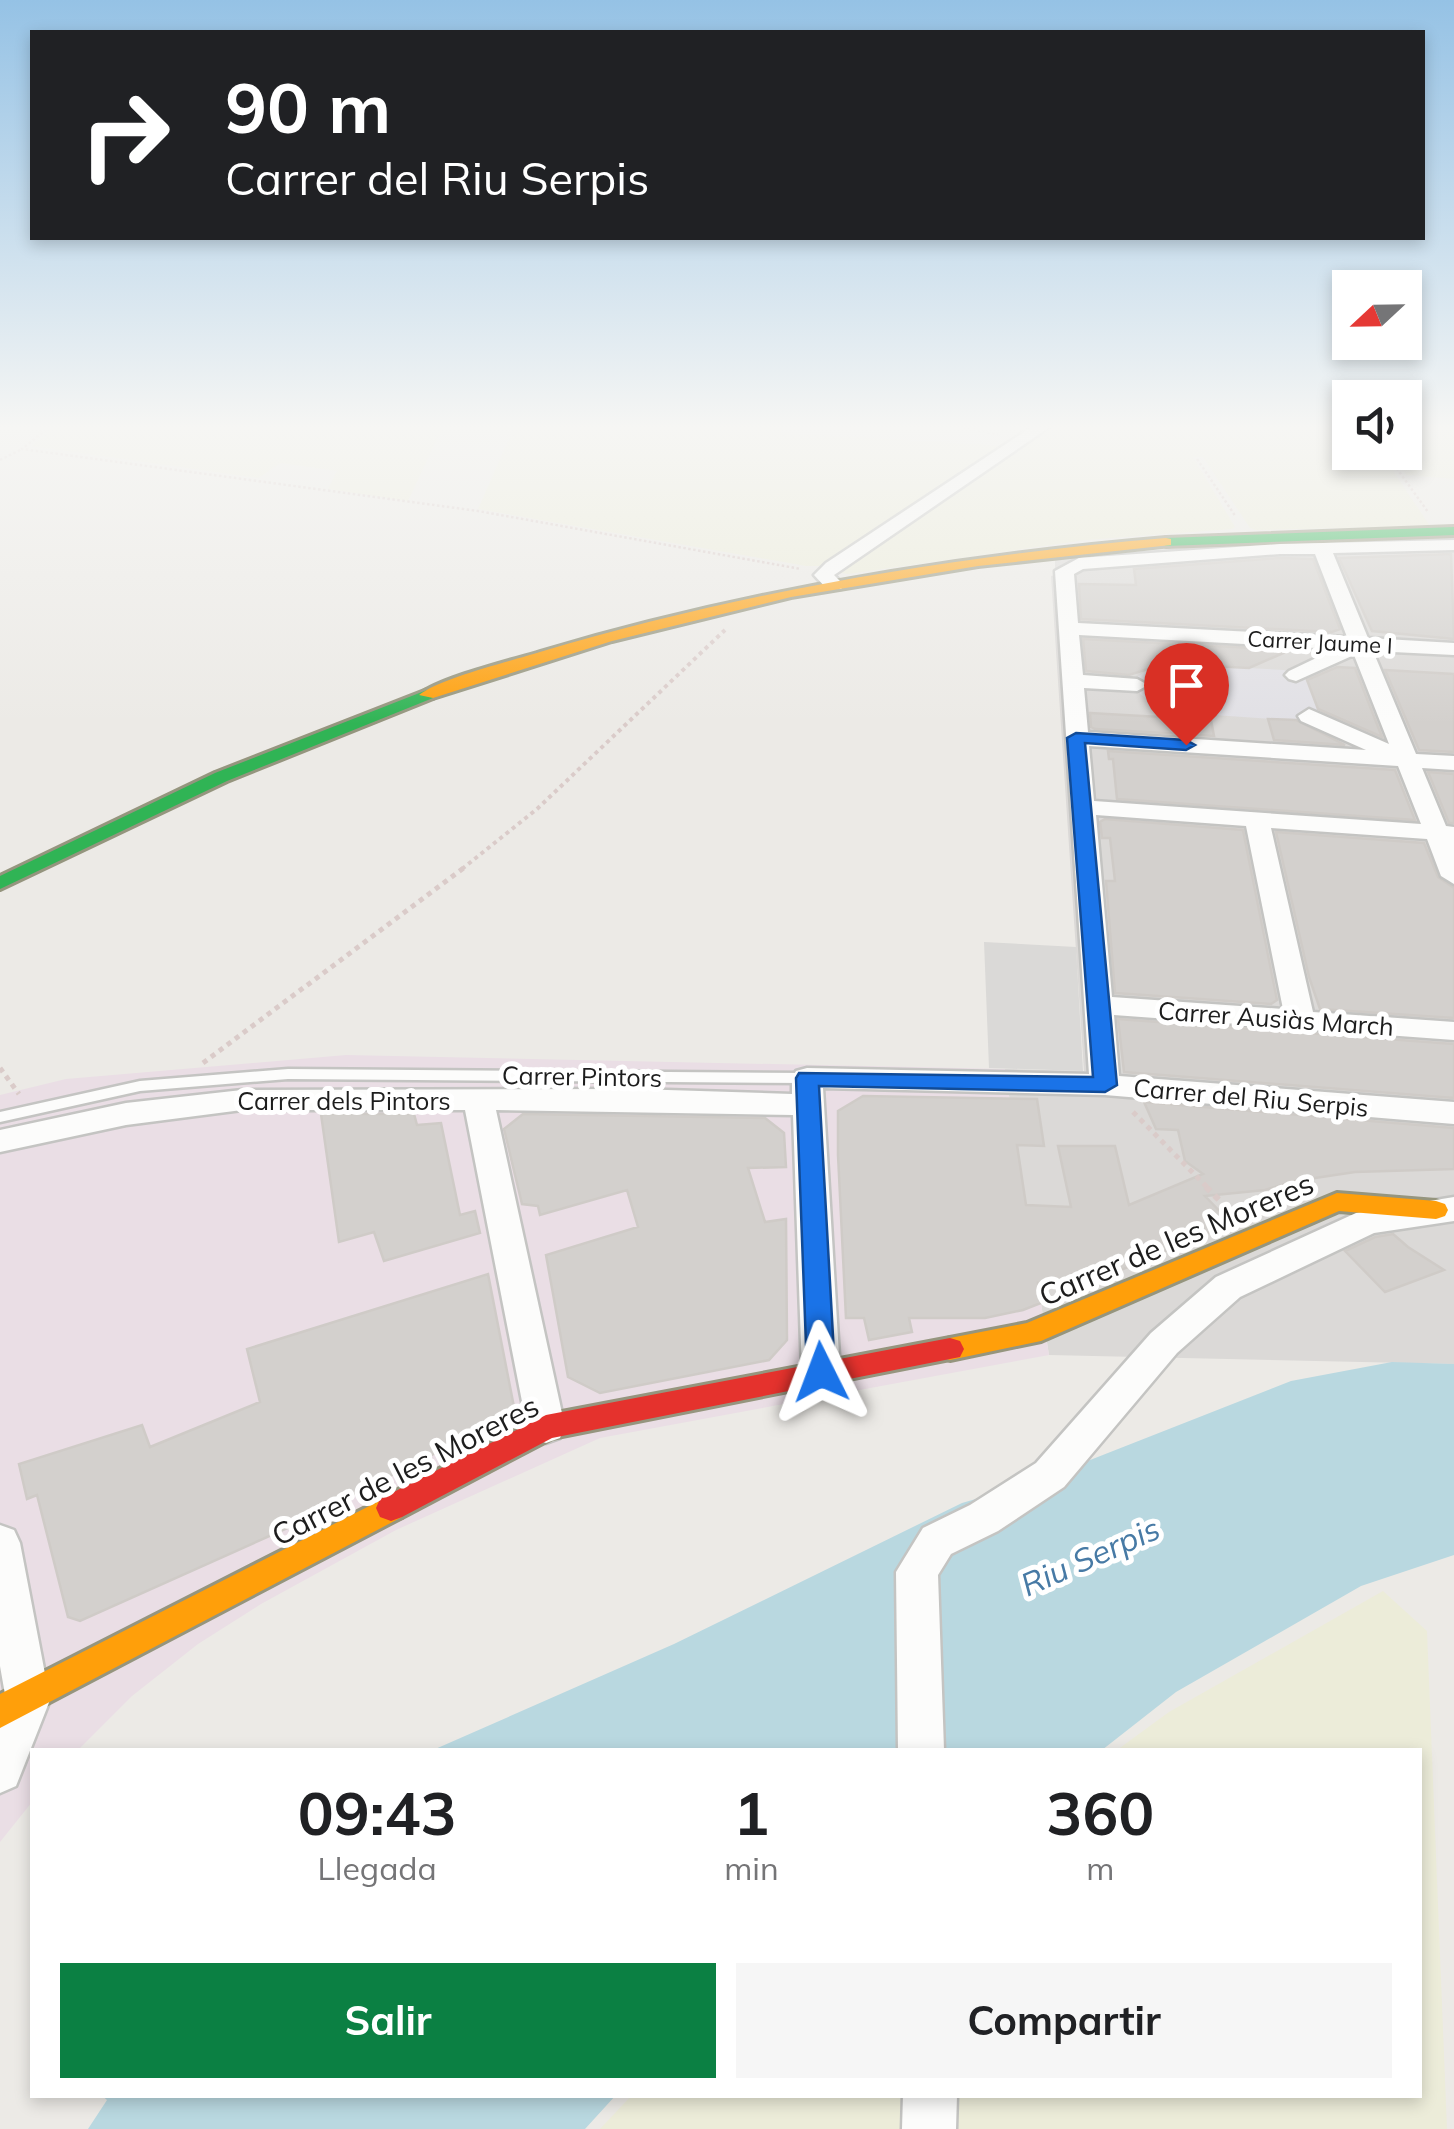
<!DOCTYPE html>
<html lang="es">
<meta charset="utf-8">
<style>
body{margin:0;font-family:Mulish,sans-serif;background:#f6f6f6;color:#202124;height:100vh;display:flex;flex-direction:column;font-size:38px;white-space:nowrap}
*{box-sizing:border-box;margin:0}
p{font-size:32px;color:#757577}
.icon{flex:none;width:55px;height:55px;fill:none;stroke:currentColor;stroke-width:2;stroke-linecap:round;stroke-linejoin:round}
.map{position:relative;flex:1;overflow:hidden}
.sheet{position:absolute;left:30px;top:1748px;width:1392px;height:350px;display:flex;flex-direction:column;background:#fff;border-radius:0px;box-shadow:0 5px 15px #0003}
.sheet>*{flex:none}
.top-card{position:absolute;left:30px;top:30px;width:1395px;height:210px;border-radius:0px;box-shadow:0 5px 15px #0003;background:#202124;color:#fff;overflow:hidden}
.needle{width:65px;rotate:248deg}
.tools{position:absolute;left:1332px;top:270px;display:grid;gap:20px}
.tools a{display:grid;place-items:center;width:90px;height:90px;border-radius:0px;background:#fff;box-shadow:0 5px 15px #0003;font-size:50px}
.pin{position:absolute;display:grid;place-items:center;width:85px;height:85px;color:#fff;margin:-102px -42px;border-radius:50% 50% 50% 0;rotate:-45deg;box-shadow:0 0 10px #0007}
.pin .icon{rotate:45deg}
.me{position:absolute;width:110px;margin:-55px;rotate:357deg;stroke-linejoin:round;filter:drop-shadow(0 0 8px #0008)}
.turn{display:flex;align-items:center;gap:35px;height:210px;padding:0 30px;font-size:45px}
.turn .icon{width:130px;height:130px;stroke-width:2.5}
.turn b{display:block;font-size:70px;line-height:85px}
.eta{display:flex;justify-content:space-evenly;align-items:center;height:170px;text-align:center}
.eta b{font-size:60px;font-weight:700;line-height:70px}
.action{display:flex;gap:20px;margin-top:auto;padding:20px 30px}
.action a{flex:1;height:115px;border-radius:0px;background:#0b8043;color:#fff;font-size:40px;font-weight:700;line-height:115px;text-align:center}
.action a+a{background:#f6f6f6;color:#202124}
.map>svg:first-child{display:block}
.residential{fill:#dbd9d7}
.industrial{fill:#eadee5}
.religious{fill:#dad9d7}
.farmland{fill:#ececd9}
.plaza{fill:#e1e0e5}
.water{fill:#b9d8e0}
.building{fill:#d3d0cd;stroke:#cfcbc7;stroke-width:2.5}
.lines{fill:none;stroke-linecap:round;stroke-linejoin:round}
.lane-casing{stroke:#c4c4c2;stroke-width:5}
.street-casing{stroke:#c4c4c2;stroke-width:5}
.fast-casing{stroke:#95957e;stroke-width:6}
.slow-casing{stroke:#95957e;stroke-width:6}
.jam-casing{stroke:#95957e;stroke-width:6}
.path-far3{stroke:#dacbc9;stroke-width:2.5;stroke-dasharray:2.5 2.5;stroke-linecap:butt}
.path-far2{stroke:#dacbc9;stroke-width:4;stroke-dasharray:4 4;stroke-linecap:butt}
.path-far1{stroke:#dacbc9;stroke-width:5;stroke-dasharray:5 5;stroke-linecap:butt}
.path{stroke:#dacbc9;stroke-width:6;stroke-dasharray:6 6;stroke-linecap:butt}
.lane{fill:#fcfcfb;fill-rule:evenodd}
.street{fill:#fcfcfb;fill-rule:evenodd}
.fast{fill:#30b455;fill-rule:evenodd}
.slow{fill:#ff9f0a;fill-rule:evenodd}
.jam{fill:#e5322d;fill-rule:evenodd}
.route{fill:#1a73e8;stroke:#114b97;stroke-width:2.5}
.labels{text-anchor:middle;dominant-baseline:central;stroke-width:10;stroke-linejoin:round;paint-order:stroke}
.far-street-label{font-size:22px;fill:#1d1d1d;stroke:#fff}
.street-label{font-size:25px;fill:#1d1d1d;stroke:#fff}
.near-street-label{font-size:30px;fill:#1d1d1d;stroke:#fff}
.near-water-label{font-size:32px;font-style:italic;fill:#477aa5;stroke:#fff}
</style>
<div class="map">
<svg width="1454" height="2129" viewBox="0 0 1454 2129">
<rect width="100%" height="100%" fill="#eceae6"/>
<path class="residential" d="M 1454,537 L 1454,1364 L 1049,1355 L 1005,1069 L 1084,1071 L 1051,576 L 1055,575 L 1055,559 L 1227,544 Z"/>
<path class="industrial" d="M 346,1055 L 1005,1069 L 1049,1355 L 600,1438 L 396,1530 L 261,1604 L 198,1644 L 132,1696 L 78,1750 L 32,1750 L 32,1802 L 0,1842 L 0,1095 L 66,1079 Z"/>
<path class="religious" d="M 984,942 L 1076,947 L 1083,1071 L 989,1068 Z"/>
<path class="farmland" d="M 55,426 L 443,426 L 408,501 L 328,489 L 337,471 L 281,463 L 258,478 L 31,446 Z
M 463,426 L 783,426 L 783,433 L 1006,446 L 825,566 L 806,566 L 478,509 L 513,430 Z
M 1051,426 L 1350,426 L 1350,452 L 1381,453 L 1430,526 L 1256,530 L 1250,528 L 1203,457 L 1193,457 L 1235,527 L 1232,529 L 1086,540 L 848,574 L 837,572 Z
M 1405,426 L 1454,426 L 1454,479 L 1407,475 L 1390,453 L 1405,452 Z
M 1383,1591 L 1427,1631 L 1447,2129 L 950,2129 L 951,2095 L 1420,2095 L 1420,1750 L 1117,1750 L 1169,1712 Z
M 632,2095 L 907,2095 L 905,2129 L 600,2129 Z"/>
<path class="plaza" d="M 1172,664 L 1284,670 L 1309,680 L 1319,712 L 1300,721 L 1185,713 L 1154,704 L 1140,694 L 1136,678 L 1150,668 Z"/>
<path class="water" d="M 1392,1362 L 1454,1364 L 1454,1555 L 1361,1586 L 1176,1692 L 1102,1750 L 433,1750 L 674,1644 L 962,1503 L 1075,1470 L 1085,1462 L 1291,1381 Z
M 101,2095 L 616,2095 L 585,2129 L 88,2129 L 107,2100 Z"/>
<path class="building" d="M 1451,554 L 1454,639 L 1372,631 L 1339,558 Z
M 1280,558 L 1313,559 L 1340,629 L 1332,632 L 1081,619 L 1079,584 L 1136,585 L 1134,569 Z
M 1083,639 L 1290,650 L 1249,668 L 1193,665 L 1191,655 L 1129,675 L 1086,671 Z
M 1337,667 L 1355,668 L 1382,737 L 1318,709 L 1307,680 Z
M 1385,670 L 1454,674 L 1454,752 L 1419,750 Z
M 1090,713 L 1211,720 L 1214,736 L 1095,729 L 1091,727 Z
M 1268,719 L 1296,720 L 1345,745 L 1274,740 Z
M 1108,751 L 1395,770 L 1415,820 L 1117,799 L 1113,759 L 1109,759 Z
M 1428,772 L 1454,774 L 1454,823 L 1449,823 Z
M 1105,819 L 1243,830 L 1277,1000 L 1271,1004 L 1115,993 L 1106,881 L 1115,881 L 1110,838 L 1102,838 L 1100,822 Z
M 1276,832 L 1424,843 L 1438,877 L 1454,888 L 1454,1018 L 1320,1009 L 1309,977 Z
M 1118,1019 L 1454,1044 L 1454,1098 L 1124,1072 Z
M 863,1096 L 1037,1099 L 1044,1146 L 1017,1145 L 1026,1205 L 1071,1207 L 1058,1146 L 1115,1146 L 1129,1205 L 1203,1174 L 1185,1161 L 1178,1130 L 1156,1129 L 1144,1102 L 1454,1128 L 1454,1169 L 1355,1172 L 1295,1181 L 1265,1190 L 1205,1196 L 1231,1223 L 1081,1287 L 1038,1283 L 1041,1303 L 1023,1310 L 985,1318 L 909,1318 L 912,1332 L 869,1340 L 864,1318 L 846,1318 L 838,1155 L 838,1111 Z
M 321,1114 L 414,1114 L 417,1125 L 441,1123 L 460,1215 L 475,1211 L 480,1233 L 384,1261 L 374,1232 L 339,1242 Z
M 523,1114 L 765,1118 L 784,1133 L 786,1167 L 748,1168 L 765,1222 L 786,1219 L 787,1340 L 769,1360 L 600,1393 L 568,1377 L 546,1255 L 638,1227 L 627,1190 L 540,1215 L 538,1206 L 522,1204 L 504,1129 Z
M 1393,1234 L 1408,1247 L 1444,1270 L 1385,1292 L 1345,1251 L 1375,1237 Z
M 488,1274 L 514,1407 L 508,1416 L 294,1525 L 80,1621 L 68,1617 L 37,1495 L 27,1499 L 19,1464 L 142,1425 L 150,1447 L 260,1402 L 247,1349 Z"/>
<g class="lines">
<g class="lane-casing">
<path id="lane" d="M 288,1069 L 807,1073 L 815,1078 L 807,1083 L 288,1079 L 140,1091 L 0,1122 L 0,1112 L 140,1081 Z"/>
</g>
<g class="street-casing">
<path id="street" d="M 1033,426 L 1051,426 L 840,571 L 834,575 L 844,585 L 841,589 L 827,589 L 814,575 L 826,563 Z
M 1454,540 L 1454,550 L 1333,553 L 1368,638 L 1454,643 L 1454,655 L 1373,651 L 1416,754 L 1454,756 L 1454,770 L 1422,768 L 1446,826 L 1454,827 L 1454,884 L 1441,876 L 1427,839 L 1271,828 L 1313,1012 L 1454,1022 L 1454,1040 L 1114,1015 L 1119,1076 L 1454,1102 L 1454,1124 L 1105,1095 L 823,1088 L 840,1372 L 834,1383 L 821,1387 L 808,1383 L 802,1372 L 793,1115 L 496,1110 L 565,1427 L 560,1438 L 546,1443 L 532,1438 L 527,1427 L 465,1110 L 242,1110 L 126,1125 L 0,1152 L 0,1130 L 126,1103 L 242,1090 L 635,1089 L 792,1094 L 792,1078 L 796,1071 L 807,1068 L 1089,1074 L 1055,571 L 1079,558 L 1280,544 ZM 1280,554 L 1315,554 L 1347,637 L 1078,623 L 1074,574 L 1083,569 ZM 1079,635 L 1335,649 L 1289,671 L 1285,675 L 1289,679 L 1296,681 L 1354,655 L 1389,744 L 1309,709 L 1298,716 L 1301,721 L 1366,750 L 1088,732 L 1084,688 L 1137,691 L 1148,685 L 1137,679 L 1083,675 ZM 1089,746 L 1398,766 L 1421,824 L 1094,801 ZM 1096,815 L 1246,826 L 1283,1009 L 1112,997 Z
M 1454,1197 L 1454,1221 L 1374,1233 L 1240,1297 L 1177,1353 L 1064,1487 L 998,1531 L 951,1554 L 938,1575 L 944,1750 L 898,1750 L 896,1572 L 923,1528 L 970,1505 L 1036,1463 L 1151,1333 L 1216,1277 L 1356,1213 Z
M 0,1525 L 14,1530 L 20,1543 L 50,1700 L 16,1786 L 0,1793 L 0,1714 L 6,1700 L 0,1666 Z
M 903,2095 L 957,2095 L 956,2129 L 902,2129 Z"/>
</g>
<g class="fast-casing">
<path id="fast" d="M 1454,527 L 1454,535 L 1166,546 L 1159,542 L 1166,538 Z
M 427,690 L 433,692 L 433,698 L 227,781 L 0,889 L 0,876 L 215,773 Z"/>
</g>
<g class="slow-casing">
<path id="slow" d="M 1166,538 L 1171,539 L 1171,545 L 978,566 L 791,597 L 612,641 L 433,698 L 419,695 C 440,678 511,661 540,652 C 745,591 953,556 1166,538 Z
M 1337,1193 L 1436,1201 L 1445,1204 L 1448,1210 L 1445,1216 L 1436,1219 L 1339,1211 L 1041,1341 L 950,1360 L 940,1357 L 936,1349 L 940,1341 L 950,1338 L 1027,1323 Z
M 391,1495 L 402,1499 L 406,1508 L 402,1517 L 0,1728 L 0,1694 Z"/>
</g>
<g class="jam-casing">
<path id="jam" d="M 950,1338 L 960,1341 L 964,1349 L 960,1357 L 552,1438 L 402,1517 L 391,1521 L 380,1517 L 376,1508 L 380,1499 L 546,1415 Z"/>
</g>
<path class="path-far3" d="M 50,426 L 22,449 L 478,511 L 801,569
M 958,426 L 998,435
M 1385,452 L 1428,512
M 1197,459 L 1236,517
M 0,460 L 22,449"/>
<path class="path-far2" d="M 462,869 L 537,809 L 725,630"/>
<path class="path-far1" d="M 203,1063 L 465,867
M 0,1068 L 19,1094
M 1133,1112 L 1209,1189"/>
<path class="path" d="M 1206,1187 L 1234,1215"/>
<use href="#lane" class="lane"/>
<use href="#street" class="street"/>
<use href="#fast" class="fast"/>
<use href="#slow" class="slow"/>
<use href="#jam" class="jam"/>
</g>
<linearGradient id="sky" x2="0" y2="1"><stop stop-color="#95c2e5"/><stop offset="0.59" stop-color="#f6f6f4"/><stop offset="1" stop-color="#f6f6f4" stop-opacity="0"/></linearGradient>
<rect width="1454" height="724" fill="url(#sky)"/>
<path class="route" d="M 1076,733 L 1186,740 L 1195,745 L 1186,750 L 1085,743 L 1117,1085 L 1105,1092 L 819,1086 L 835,1372 L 831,1380 L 821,1383 L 811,1380 L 807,1372 L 796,1078 L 799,1073 L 1093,1077 L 1067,738 Z"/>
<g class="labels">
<g class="far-street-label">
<text transform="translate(1320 642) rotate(3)">Carrer Jaume I</text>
</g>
<g class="street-label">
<text transform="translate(1276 1018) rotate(4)">Carrer Ausiàs March</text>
<text transform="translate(582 1076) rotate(1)">Carrer Pintors</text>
<text transform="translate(1251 1097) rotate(5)">Carrer del Riu Serpis</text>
<text x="344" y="1100">Carrer dels Pintors</text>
</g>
<g class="near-street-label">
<text transform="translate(1176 1239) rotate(-23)">Carrer de les Moreres</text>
<text transform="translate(405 1470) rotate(-27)">Carrer de les Moreres</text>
</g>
<g class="near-water-label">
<text transform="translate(1090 1556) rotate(-24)">Riu Serpis</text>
</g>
</g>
</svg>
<div class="tools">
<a><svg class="needle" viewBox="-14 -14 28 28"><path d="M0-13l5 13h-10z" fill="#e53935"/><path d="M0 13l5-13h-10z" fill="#757577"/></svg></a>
<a><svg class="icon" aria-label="sound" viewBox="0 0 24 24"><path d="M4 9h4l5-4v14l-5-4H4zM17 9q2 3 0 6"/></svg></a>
</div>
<div class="pin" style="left:1186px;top:745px;background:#d93025"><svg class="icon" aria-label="arrive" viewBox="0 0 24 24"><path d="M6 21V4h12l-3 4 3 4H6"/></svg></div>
<svg class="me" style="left:821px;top:1372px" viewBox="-20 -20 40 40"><path d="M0-17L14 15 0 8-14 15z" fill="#1a73e8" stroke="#fff" stroke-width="4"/></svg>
<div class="top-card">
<div class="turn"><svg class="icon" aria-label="right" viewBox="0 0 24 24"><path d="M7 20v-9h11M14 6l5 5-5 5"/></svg><div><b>90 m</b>Carrer del Riu Serpis</div></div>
</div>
<section class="sheet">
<div class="eta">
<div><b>09:43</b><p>Llegada</p></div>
<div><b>1</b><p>min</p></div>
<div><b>360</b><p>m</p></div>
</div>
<div class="action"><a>Salir</a><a>Compartir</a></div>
</section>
</div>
